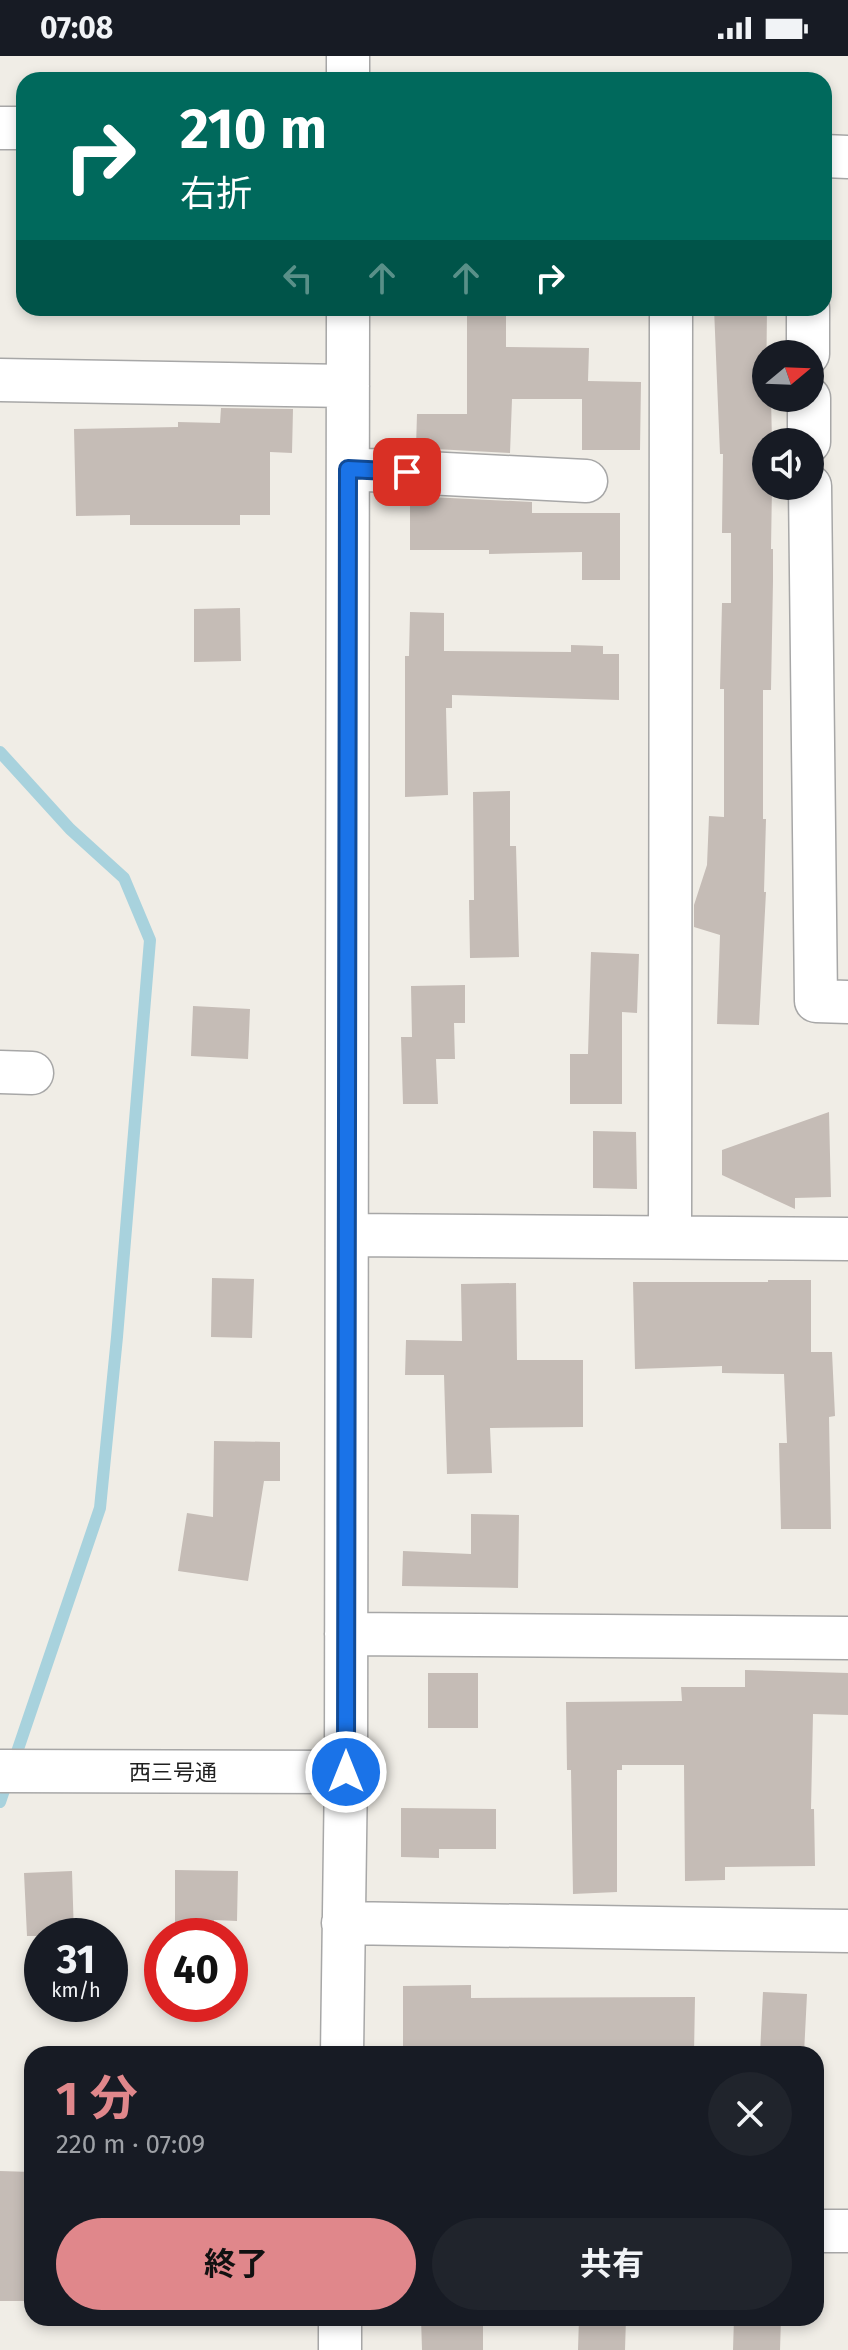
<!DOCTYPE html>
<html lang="ja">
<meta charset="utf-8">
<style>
body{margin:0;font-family:"Fira Sans","Noto Sans JP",sans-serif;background:#20242c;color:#f1f3f6;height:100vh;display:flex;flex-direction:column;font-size:30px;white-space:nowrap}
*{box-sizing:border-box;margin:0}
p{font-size:26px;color:#9ea1a6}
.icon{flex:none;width:44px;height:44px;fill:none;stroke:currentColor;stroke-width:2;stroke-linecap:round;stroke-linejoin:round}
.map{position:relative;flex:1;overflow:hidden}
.sheet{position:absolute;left:24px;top:1990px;width:800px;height:280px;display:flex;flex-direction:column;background:#171b24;border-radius:24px;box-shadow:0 4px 12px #0003}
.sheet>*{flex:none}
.hud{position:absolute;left:16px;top:16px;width:816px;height:244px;border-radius:24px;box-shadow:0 4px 12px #0003;background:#00695c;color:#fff;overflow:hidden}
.needle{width:52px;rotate:71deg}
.tools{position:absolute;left:752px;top:284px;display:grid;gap:16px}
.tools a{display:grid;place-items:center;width:72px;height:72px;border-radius:50%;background:#171b24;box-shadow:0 4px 12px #0003;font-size:40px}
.speed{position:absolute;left:24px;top:1862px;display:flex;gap:16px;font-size:40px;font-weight:700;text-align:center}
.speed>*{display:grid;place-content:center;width:104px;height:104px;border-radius:50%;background:#171b24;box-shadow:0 4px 12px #0003;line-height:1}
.speed small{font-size:20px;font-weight:400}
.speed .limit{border:12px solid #d22;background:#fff;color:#111}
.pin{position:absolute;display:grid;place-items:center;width:68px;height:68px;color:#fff;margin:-34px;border-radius:16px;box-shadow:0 4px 12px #0006}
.me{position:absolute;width:88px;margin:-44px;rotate:0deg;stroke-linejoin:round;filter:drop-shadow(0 0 6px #0008)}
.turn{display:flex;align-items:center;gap:28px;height:168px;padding:0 32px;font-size:36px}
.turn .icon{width:104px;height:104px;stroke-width:2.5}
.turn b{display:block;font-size:56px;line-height:68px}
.lanes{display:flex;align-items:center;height:76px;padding:0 32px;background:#0003;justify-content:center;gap:40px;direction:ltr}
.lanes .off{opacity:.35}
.round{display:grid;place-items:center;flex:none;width:84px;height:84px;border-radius:42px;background:#20242c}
.head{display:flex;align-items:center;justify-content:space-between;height:136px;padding:0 32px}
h1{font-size:48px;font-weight:700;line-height:60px;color:#e0878b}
.button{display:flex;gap:16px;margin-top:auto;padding:16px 32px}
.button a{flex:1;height:92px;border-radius:48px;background:#e0878b;color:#111;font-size:32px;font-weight:700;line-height:92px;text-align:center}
.button a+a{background:#20242c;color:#f1f3f6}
.status{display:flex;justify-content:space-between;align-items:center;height:56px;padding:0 40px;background:#171b24;direction:ltr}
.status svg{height:22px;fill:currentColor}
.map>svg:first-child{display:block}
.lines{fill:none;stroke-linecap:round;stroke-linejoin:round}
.stream{stroke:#a8d2dd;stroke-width:12}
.building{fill:#c5bcb6}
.minor-casing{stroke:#a7a7a7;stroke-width:45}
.minor{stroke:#fff;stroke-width:42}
.route-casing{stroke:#114b97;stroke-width:20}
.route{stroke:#1a73e8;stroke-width:14}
.labels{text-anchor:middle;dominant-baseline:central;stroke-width:6;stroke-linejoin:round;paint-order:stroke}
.street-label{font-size:22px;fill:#202020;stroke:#fff}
</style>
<div class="status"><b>07:08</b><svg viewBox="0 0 49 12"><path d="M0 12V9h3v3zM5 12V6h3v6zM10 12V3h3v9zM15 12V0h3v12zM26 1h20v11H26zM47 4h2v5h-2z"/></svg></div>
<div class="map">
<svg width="848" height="2294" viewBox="0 0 848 2294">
<rect width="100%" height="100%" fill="#f0ede6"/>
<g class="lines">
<path class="stream" d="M 0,696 L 70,773 L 124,822 L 150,884 L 117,1281 L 100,1452 L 0,1746"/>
</g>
<path class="building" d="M 467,252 L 506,252 L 506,291 L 589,292 L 588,325 L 641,326 L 640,394 L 582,394 L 582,343 L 512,343 L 510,397 L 416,392 L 417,358 L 467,358 Z
M 714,252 L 767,252 L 766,342 L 771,342 L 772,386 L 766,386 L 766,430 L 772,430 L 771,493 L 773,493 L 773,525 L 771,634 L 763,634 L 763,763 L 766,763 L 764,836 L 766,836 L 759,969 L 717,968 L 720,879 L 694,871 L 694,849 L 707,809 L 709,760 L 724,761 L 724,633 L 720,633 L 722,547 L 731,547 L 731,477 L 722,477 L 723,398 L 720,398 Z
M 221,352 L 293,353 L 292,397 L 270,396 L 270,459 L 240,459 L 240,469 L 130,469 L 130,459 L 76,460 L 74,373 L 178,371 L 178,366 L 220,367 Z
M 410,440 L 532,446 L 532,457 L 620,457 L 620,524 L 582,524 L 582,496 L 489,498 L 489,494 L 410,494 Z
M 240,552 L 241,605 L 194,606 L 194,553 Z
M 410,556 L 444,557 L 444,595 L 571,596 L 571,589 L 603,590 L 603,598 L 619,598 L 619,644 L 452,639 L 452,652 L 446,652 L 448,739 L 405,741 L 405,600 L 409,600 Z
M 510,735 L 510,790 L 516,790 L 519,901 L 470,902 L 469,844 L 474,844 L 473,736 Z
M 591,896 L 639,898 L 637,957 L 622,956 L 622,1048 L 570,1048 L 570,998 L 588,998 Z
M 465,929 L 465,967 L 454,967 L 455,1003 L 436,1003 L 438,1048 L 403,1048 L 401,981 L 412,981 L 411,930 Z
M 193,950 L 250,953 L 248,1003 L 191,1000 Z
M 829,1056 L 831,1141 L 795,1142 L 795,1153 L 722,1119 L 722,1094 Z
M 593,1075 L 636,1076 L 637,1133 L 593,1132 Z
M 212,1222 L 254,1223 L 252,1282 L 211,1281 Z
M 768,1224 L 811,1224 L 811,1296 L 832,1296 L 835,1360 L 829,1361 L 831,1473 L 781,1473 L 779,1387 L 787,1387 L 784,1318 L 722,1317 L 722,1310 L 635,1313 L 633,1226 L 768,1226 Z
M 516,1227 L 517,1304 L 583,1304 L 583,1371 L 490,1372 L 492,1417 L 447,1418 L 444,1319 L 405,1319 L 406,1284 L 462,1285 L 461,1228 Z
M 214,1385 L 280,1386 L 280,1425 L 264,1425 L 248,1525 L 178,1515 L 187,1457 L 213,1461 Z
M 471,1458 L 519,1459 L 518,1532 L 402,1530 L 403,1495 L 471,1498 Z
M 745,1614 L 848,1617 L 848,1659 L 813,1658 L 811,1753 L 814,1753 L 815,1810 L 725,1811 L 725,1824 L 685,1825 L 684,1709 L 622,1709 L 622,1714 L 617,1714 L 617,1836 L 573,1838 L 571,1714 L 567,1714 L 566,1646 L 682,1645 L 681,1631 L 745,1631 Z
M 428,1617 L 478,1617 L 478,1672 L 428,1672 Z
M 401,1752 L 496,1753 L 496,1793 L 439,1793 L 439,1802 L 401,1801 Z
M 175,1814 L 238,1815 L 237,1865 L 214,1864 L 214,1879 L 175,1879 Z
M 72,1815 L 74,1880 L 27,1880 L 24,1817 Z
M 471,1929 L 471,1942 L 695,1941 L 694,1998 L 518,1998 L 518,1990 L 403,1991 L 403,1930 Z
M 763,1936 L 807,1938 L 804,1998 L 760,1998 Z
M 0,2115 L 32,2116 L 32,2245 L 0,2245 Z
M 421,2262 L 483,2262 L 483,2294 L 422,2294 Z
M 579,2262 L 626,2262 L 625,2294 L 578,2294 Z
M 734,2262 L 781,2262 L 780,2294 L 733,2294 Z"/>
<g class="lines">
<g class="minor-casing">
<path id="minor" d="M 348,24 L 348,0
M 0,72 L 24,72
M 824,100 L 848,101
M 808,252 L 808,298
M 0,324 L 348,330
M 809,342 L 809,386
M 348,413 L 586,425
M 810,430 L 816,945 L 848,946
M 0,1016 L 32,1017
M 347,1179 L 848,1183
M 670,1180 L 671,252
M 346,1578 L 848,1582
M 0,1715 L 346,1716
M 343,1867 L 848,1875
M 342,1998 L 346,1716 L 348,252
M 816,2175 L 848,2175
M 340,2294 L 340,2262"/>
</g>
<use href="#minor" class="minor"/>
</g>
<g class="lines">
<g class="route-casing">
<path id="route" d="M 346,1716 L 348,413 L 407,416"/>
</g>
<use href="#route" class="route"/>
</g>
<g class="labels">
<g class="street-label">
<text x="173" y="1716">西三号通</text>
</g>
</g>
</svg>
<div class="tools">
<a><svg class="needle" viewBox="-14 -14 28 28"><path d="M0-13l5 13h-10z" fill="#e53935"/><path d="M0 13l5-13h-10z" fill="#9ea1a6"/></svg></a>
<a><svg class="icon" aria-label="sound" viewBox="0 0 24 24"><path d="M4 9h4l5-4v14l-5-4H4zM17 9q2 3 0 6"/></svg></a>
</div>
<div class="speed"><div>31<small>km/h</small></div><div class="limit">40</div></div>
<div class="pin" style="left:407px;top:416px;background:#d93025"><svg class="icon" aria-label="arrive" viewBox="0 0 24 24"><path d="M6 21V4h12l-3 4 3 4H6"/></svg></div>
<svg class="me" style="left:346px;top:1716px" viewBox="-20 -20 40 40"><circle r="17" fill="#1a73e8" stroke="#fff" stroke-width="3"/><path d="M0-11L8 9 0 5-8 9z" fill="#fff"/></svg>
<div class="hud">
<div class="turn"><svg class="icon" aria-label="right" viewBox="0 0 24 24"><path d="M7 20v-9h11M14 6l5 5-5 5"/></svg><div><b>210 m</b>右折</div></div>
<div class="lanes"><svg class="icon off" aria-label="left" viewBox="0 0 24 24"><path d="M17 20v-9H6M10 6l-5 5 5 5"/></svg><svg class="icon off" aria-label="ahead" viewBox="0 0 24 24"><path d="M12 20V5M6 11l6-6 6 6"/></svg><svg class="icon off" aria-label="ahead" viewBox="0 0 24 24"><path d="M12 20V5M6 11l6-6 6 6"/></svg><svg class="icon" aria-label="right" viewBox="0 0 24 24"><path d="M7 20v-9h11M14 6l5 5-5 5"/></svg></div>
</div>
<section class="sheet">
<div class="head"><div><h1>1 分</h1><p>220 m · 07:09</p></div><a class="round"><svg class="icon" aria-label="close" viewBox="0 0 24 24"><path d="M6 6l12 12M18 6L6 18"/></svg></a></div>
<div class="button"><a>終了</a><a>共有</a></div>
</section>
</div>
